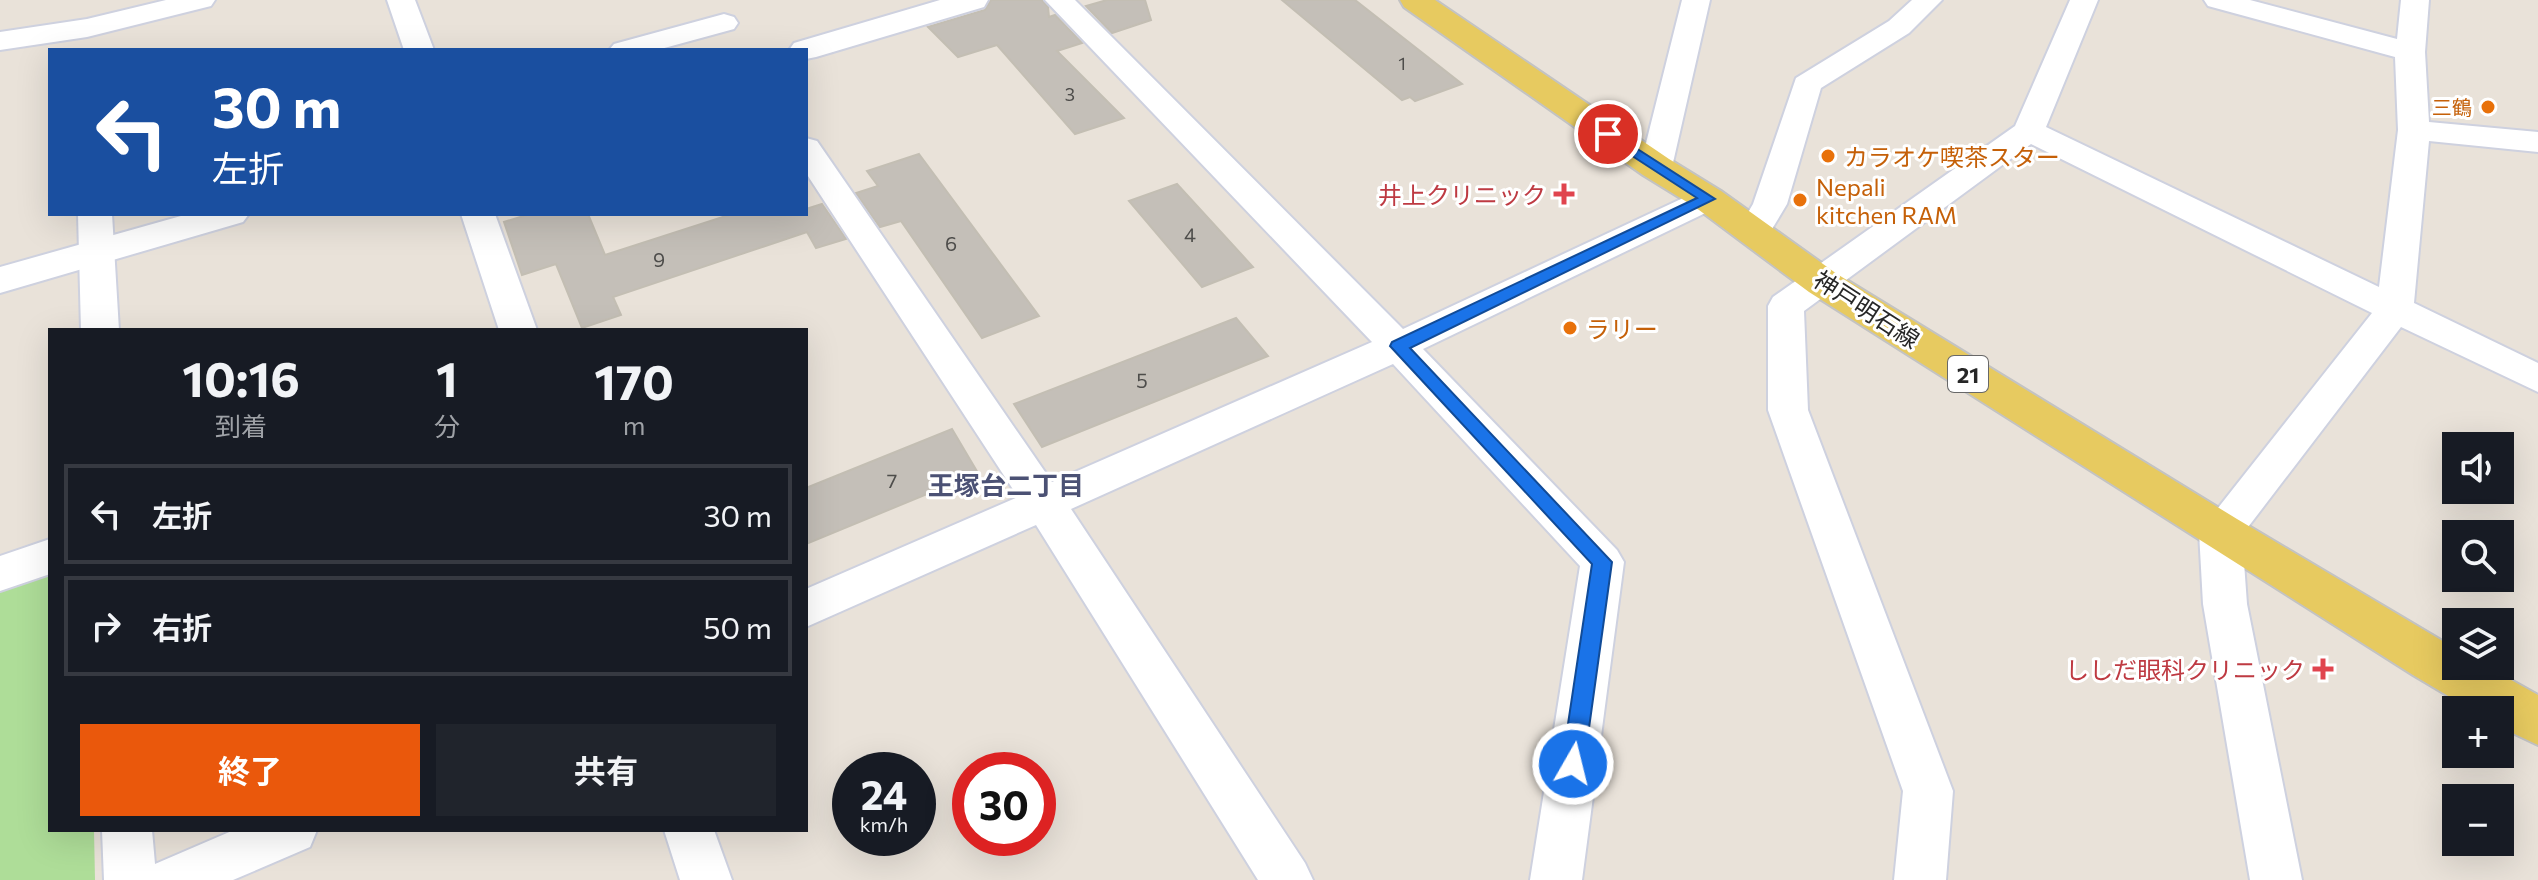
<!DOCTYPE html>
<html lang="ja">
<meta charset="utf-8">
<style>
body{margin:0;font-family:Commissioner,"Noto Sans JP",sans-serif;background:#20242c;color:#f1f3f6;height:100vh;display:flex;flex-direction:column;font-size:30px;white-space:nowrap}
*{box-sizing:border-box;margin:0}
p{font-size:26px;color:#9ea1a6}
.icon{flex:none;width:44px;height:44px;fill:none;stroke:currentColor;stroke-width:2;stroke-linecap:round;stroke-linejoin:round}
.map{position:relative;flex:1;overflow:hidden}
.details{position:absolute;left:48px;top:328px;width:760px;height:504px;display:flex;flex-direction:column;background:#171b24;border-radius:0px;box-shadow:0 8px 32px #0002}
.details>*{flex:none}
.hud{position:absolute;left:48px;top:48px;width:760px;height:168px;border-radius:0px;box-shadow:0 8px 32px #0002;background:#1a4fa0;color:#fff;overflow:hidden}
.controls{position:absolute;left:2442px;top:432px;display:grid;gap:16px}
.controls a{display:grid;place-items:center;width:72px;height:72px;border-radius:0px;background:#171b24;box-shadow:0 8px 32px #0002;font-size:40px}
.speed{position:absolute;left:832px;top:752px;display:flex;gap:16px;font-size:40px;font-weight:700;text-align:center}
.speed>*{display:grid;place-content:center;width:104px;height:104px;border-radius:50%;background:#171b24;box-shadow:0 8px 32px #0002;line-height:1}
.speed small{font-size:20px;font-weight:400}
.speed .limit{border:12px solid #d22;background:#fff;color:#111}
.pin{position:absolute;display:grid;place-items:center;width:68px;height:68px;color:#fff;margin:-34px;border:4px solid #fff;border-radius:50%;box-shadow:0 2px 8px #0007}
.me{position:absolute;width:88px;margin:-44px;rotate:8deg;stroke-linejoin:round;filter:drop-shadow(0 0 6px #0008)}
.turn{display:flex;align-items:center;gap:28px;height:168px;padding:0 32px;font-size:36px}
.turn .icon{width:104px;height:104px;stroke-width:2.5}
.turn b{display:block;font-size:56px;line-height:68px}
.eta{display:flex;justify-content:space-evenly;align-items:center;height:136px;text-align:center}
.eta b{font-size:48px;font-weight:700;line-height:56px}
.primary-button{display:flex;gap:16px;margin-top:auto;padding:16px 32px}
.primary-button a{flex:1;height:92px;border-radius:0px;background:#ea580c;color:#fff;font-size:32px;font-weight:700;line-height:92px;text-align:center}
.primary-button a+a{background:#20242c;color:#f1f3f6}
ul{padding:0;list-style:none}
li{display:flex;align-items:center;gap:24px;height:100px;margin:0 16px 12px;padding:0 16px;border:4px solid #363941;border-radius:0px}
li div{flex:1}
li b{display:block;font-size:30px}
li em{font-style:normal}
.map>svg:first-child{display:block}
.green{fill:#aedd98}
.building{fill:#c4bfb8;stroke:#c3beb3;stroke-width:2}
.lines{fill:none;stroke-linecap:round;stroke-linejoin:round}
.minor-casing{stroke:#ced1df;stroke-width:4}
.tertiary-casing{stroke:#ced1df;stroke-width:4}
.primary-casing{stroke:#c3c3c3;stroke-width:4}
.minor{fill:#fff;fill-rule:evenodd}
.tertiary{fill:#fff;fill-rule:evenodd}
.primary{fill:#e7ca60;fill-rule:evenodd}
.route{fill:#1a73e8;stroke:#114b97;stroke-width:2}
.food-dot{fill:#e8710a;stroke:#fff;stroke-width:3}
.health-dot{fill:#e0444e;stroke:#fff;stroke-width:3}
.labels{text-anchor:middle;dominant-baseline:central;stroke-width:6;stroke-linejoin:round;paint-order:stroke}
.far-number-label{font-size:18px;fill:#4e4d4b}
.far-food-label{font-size:20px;fill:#c56008;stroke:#fff;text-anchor:end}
.number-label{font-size:20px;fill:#4e4d4b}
.shield{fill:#fff;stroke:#686868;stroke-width:2}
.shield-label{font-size:22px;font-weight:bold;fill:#272727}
.food-label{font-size:24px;fill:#c56008;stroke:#fff;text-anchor:start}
.health-label{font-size:24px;fill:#be3a42;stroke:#fff;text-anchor:end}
.street-label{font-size:24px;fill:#272727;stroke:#fff}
.neighbourhood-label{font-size:26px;font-weight:bold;fill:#4b5174;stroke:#fff}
</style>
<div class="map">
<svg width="2538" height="880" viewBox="0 0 2538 880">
<rect width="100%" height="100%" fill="#e9e2d9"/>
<path class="green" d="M 50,567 L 50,830 L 94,830 L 95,880 L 0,880 L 0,585 Z"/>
<path class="building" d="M 991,0 L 1042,0 L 1048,7 L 1049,17 L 1055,15 L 1082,43 L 1057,51 L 1124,118 L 1075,134 L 997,45 L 958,57 L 928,27 L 985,10 Z
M 1107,0 L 1145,0 L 1151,20 L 1112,33 L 1086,6 Z
M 1282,0 L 1355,0 L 1462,84 L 1415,101 L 1410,97 L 1402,100 Z
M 919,154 L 1039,316 L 982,338 L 901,221 L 880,227 L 856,193 L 878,186 L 867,171 Z
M 1177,184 L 1253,267 L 1202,287 L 1129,201 Z
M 822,204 L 846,239 L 816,248 L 807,232 L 613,297 L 621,315 L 582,328 L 556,264 L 522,275 L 504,222 L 530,214 L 588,214 L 605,255 L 732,214 L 806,214 L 806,209 Z
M 1236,318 L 1268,356 L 1042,447 L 1014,404 Z
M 952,429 L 978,473 L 806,544 L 806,488 Z"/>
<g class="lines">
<g class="minor-casing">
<path id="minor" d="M 166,0 L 215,0 L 211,6 L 87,37 L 0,50 L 0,32 L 87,19 Z
M 387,0 L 415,0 L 434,50 L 404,50 Z
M 1045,0 L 1075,0 L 1403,329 L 1696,192 L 1708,189 L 1720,192 L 1725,199 L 1720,206 L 1423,349 L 1617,550 L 1624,562 L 1582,880 L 1530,880 L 1580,566 L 1393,364 L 1071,509 L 1305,863 L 1313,880 L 1258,880 L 1036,525 L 806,627 L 806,589 L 1018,497 L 806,173 L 806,138 L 817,141 L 1052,482 L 1372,342 Z
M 1682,0 L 1710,0 L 1672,167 L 1668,174 L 1656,177 L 1644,174 L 1640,167 Z
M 1912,0 L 1942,0 L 1909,33 L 1821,88 L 1787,204 L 1766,239 L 1754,242 L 1742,239 L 1737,231 L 1753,204 L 1796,78 L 1889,21 Z
M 2070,0 L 2098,0 L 2046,127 L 2379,287 L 2398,130 L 2395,57 L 2208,6 L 2204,0 L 2250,0 L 2397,39 L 2401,0 L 2429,0 L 2425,52 L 2429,122 L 2538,132 L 2538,152 L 2429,141 L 2414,303 L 2538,363 L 2538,392 L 2401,327 L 2242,535 L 2247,604 L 2302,880 L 2250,880 L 2203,604 L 2199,532 L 2372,313 L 2031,144 L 1804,311 L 1808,410 L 1953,791 L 1946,880 L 1894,880 L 1903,791 L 1768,410 L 1768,306 L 1773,297 L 2015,126 Z
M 724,14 L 734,17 L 738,23 L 734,29 L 657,50 L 609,50 L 614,44 Z
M 78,214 L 112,214 L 119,330 L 81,330 Z
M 461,214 L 495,214 L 537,330 L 499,330 Z
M 50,539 L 50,574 L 0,591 L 0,556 Z
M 102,830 L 152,830 L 155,864 L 234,830 L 317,830 L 310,847 L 233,880 L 104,880 Z
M 664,830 L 714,830 L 732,880 L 680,880 Z"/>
</g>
<g class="tertiary-casing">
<path id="tertiary" d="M 940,0 L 988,0 L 984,7 L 816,57 L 806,59 L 806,50 L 789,50 L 794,43 Z
M 188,214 L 249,214 L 243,222 L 0,293 L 0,267 Z"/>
</g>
<g class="primary-casing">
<path id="primary" d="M 1400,0 L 1435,0 L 1669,159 L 1721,191 L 1837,274 L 2237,519 L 2456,649 L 2456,666 L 2486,666 L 2538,695 L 2538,745 L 2500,727 L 2500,710 L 2472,710 L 2413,675 L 1809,292 L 1695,207 L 1643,175 L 1404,7 Z"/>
</g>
<use href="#minor" class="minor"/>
<use href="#tertiary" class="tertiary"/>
<use href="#primary" class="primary"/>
</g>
<path class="route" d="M 1608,130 L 1715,199 L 1410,348 L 1612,562 L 1584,764 L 1581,771 L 1573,774 L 1565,771 L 1562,764 L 1592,564 L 1390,346 L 1392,342 L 1697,198 L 1603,137 L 1603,131 Z"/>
<g class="food-dot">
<circle cx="2488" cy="107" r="8"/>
<circle cx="1828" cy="156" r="8"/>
<circle cx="1800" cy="200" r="8"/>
<circle cx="1570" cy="328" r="8"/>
</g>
<g class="health-dot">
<path d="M1560 182h8v8h8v8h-8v8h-8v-8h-8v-8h8z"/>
<path d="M2319 657h8v8h8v8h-8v8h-8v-8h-8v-8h8z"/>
</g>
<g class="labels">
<g class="far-number-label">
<text x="1402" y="63">1</text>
<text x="1070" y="94">3</text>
</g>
<g class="far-food-label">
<text x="2472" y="107">三鶴</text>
</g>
<g class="number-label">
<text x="1190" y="234">4</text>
<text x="951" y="243">6</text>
<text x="659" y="259">9</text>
<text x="1142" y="380">5</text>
<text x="892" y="480">7</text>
</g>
<rect class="shield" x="1948" y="356" width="40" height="36" rx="6"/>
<g class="shield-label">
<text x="1968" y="374">21</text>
</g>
<g class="food-label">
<text x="1844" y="156">カラオケ喫茶スター</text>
<text x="1816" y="186">Nepali<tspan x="1816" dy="28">kitchen RAM</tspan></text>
<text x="1586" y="328">ラリー</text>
</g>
<g class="health-label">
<text x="1546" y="194">井上クリニック</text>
<text x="2305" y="669">ししだ眼科クリニック</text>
</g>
<g class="street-label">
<text transform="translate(1867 309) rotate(33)">神戸明石線</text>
</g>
<g class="neighbourhood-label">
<text x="1006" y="484">王塚台二丁目</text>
</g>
</g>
</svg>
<div class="controls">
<a><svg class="icon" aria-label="sound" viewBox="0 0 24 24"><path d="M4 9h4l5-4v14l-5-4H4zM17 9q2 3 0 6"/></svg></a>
<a><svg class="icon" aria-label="search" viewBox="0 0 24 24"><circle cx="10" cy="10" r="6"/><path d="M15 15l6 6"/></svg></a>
<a><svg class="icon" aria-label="layers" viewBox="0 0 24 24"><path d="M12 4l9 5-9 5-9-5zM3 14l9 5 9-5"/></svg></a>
<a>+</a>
<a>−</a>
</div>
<div class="speed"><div>24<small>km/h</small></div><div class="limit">30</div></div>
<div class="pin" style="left:1608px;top:134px;background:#d93025"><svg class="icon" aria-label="arrive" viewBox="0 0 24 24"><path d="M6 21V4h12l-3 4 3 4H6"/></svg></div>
<svg class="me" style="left:1573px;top:764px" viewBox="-20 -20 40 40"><circle r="17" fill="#1a73e8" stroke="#fff" stroke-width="3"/><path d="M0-11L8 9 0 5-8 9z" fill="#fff"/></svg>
<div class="hud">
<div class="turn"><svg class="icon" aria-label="left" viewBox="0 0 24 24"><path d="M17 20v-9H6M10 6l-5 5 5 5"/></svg><div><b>30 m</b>左折</div></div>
</div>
<section class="details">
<div class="eta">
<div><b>10:16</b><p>到着</p></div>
<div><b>1</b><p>分</p></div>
<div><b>170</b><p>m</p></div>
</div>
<ul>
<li><svg class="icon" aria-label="left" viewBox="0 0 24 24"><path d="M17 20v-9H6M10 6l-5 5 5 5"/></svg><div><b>左折</b></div><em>30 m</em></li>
<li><svg class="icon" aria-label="right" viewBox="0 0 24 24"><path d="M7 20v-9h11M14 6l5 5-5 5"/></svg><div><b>右折</b></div><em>50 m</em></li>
</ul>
<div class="primary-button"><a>終了</a><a>共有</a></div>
</section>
</div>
